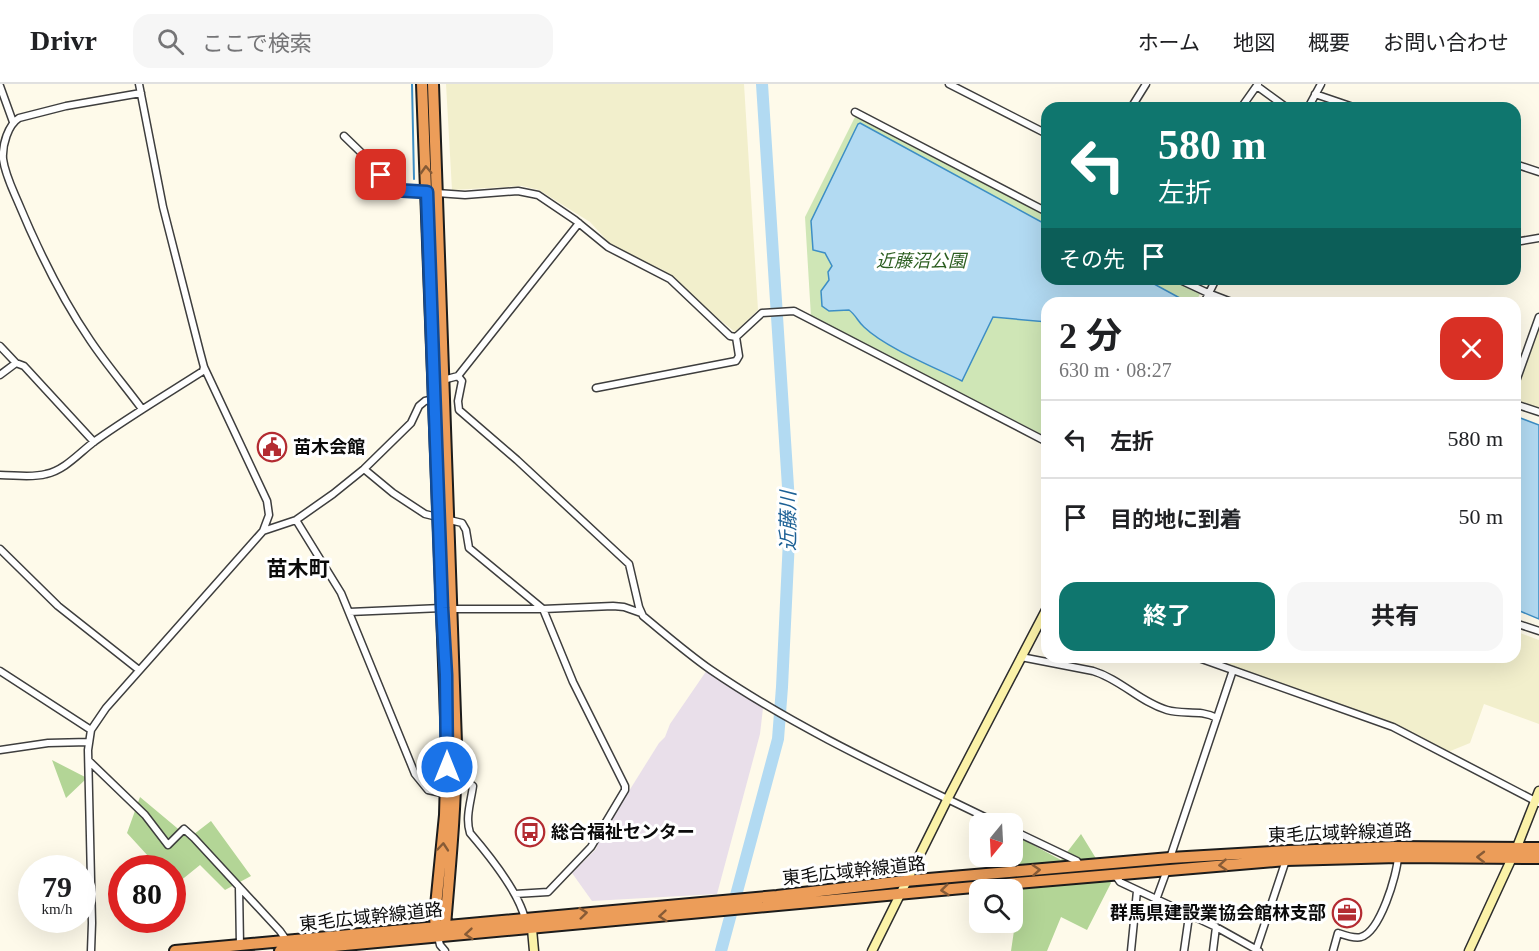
<!DOCTYPE html>
<html lang="ja">
<meta charset="utf-8">
<style>
body{margin:0;font-family:"Times New Roman","Noto Sans JP",serif;background:#f6f6f6;color:#202124;height:100vh;display:flex;flex-direction:column;font-size:22px;white-space:nowrap}
*{box-sizing:border-box;margin:0}
p{font-size:20px;color:#757577}
.icon{flex:none;width:33px;height:33px;fill:none;stroke:currentColor;stroke-width:2;stroke-linecap:round;stroke-linejoin:round}
.map{position:relative;flex:1;overflow:hidden}
.panel{position:absolute;left:1041px;top:213px;width:480px;height:366px;display:flex;flex-direction:column;background:#fff;border-radius:18px;box-shadow:0 6px 24px #0002}
.panel>*{flex:none}
.banner{position:absolute;left:1041px;top:18px;width:480px;height:183px;border-radius:18px;box-shadow:0 6px 24px #0002;background:#0f766e;color:#fff;overflow:hidden}
.needle{width:39px;rotate:198deg}
.controls{position:absolute;left:969px;top:729px;display:grid;gap:12px}
.controls a{display:grid;place-items:center;width:54px;height:54px;border-radius:12px;background:#fff;box-shadow:0 6px 24px #0002;font-size:30px}
.speed{position:absolute;left:18px;top:771px;display:flex;gap:12px;font-size:30px;font-weight:700;text-align:center}
.speed>*{display:grid;place-content:center;width:78px;height:78px;border-radius:50%;background:#fff;box-shadow:0 6px 24px #0002;line-height:1}
.speed small{font-size:15px;font-weight:400}
.speed .limit{border:9px solid #d22;background:#fff;color:#111}
.pin{position:absolute;display:grid;place-items:center;width:51px;height:51px;color:#fff;margin:-26px;border-radius:12px;box-shadow:0 3px 9px #0006}
.me{position:absolute;width:66px;margin:-33px;rotate:0deg;stroke-linejoin:round;filter:drop-shadow(0 0 4px #0008)}
.turn{display:flex;align-items:center;gap:21px;height:126px;padding:0 18px;font-size:27px}
.turn .icon{width:78px;height:78px;stroke-width:2.5}
.turn b{display:block;font-size:42px;line-height:51px}
.then{display:flex;align-items:center;height:57px;padding:0 18px;background:#0003;gap:12px;font-size:22px}
.round{display:grid;place-items:center;flex:none;width:63px;height:63px;border-radius:18px;background:#f6f6f6}
.headline{display:flex;align-items:center;justify-content:space-between;height:102px;padding:0 18px}
h1{font-size:36px;font-weight:700;line-height:45px}
.button{display:flex;gap:12px;margin-top:auto;padding:12px 18px}
.button a{flex:1;height:69px;border-radius:18px;background:#0f766e;color:#fff;font-size:24px;font-weight:700;line-height:69px;text-align:center}
.button a+a{background:#f6f6f6;color:#202124}
ul{padding:0;list-style:none}
li{display:flex;align-items:center;gap:18px;height:78px;padding:0 18px;border-top:2px solid #e0e0e0}
li div{flex:1}
li b{display:block;font-size:22px}
li em{font-style:normal}
header{display:flex;align-items:center;gap:36px;box-sizing:border-box;height:84px;padding:0 30px;background:#fff;border-bottom:2px solid #e0e0e0}
header strong{font-size:28px}
nav{display:flex;gap:33px;margin-inline-start:auto;font-size:21px}
.search{width:420px;height:54px;background:#f6f6f6;display:flex;align-items:center;gap:15px;box-sizing:border-box;padding:0 21px;border-radius:18px;color:#757577;font-size:22px}
.map>svg:first-child{display:block}
.industrial{fill:#e9dfea}
.farmland{fill:#f2efcc}
.green{fill:#cfe6b6}
.forest{fill:#b3d596}
.water{fill:#b2daf2;stroke:#3d8ec5;stroke-width:1.5}
.lines{fill:none;stroke-linecap:round;stroke-linejoin:round}
.stream{stroke:#3d8ec5;stroke-width:2}
.river{stroke:#b2daf2;stroke-width:12}
.street-casing{stroke:#3e3e3e;stroke-width:9}
.secondary-casing{stroke:#2d2d2d;stroke-width:11}
.highway-casing{stroke:#1c1c1c;stroke-width:14}
.street{stroke:#fff;stroke-width:6}
.secondary{stroke:#fbf2a8;stroke-width:8}
.highway{stroke:#ec9d59;stroke-width:10}
.oneway{stroke:#875b36}
.route-casing{stroke:#114b97;stroke-width:15}
.route{stroke:#1a73e8;stroke-width:10}
.labels{text-anchor:middle;dominant-baseline:central;stroke-width:6;stroke-linejoin:round;paint-order:stroke}
.park-label{font-size:18px;font-style:italic;fill:#2c5e20;stroke:#fff}
.poi-label{font-size:18px;font-weight:bold;fill:#0b0b0b;stroke:#fff;text-anchor:start}
.street-label{font-size:18px;fill:#0b0b0b;stroke:#fff}
.water-label{font-size:20px;font-style:italic;fill:#1c6095;stroke:#fff}
.quarter-label{font-size:21px;font-weight:bold;fill:#0b0b0b;stroke:#fff}
</style>
<header>
<strong>Drivr</strong>
<div class="search"><svg class="icon" aria-label="search" viewBox="0 0 24 24"><circle cx="10" cy="10" r="6"/><path d="M15 15l6 6"/></svg>ここで検索</div>
<nav><a>ホーム</a><a>地図</a><a>概要</a><a>お問い合わせ</a></nav>
</header>
<div class="map">
<svg width="1539" height="867" viewBox="0 0 1539 867">
<rect width="100%" height="100%" fill="#fefaea"/>
<path class="industrial" d="M 707,586 L 763,624 L 760,650 L 717,810 L 592,817 L 572,789 L 596,765 L 599,755 L 659,659 L 665,653 L 670,640 Z"/>
<path class="farmland" d="M 446,0 L 744,0 L 758,226 L 735,248 L 699,219 L 663,186 L 613,163 L 590,138 L 539,106 L 522,102 L 452,106 Z
M 1539,245 L 1539,325 L 1515,316 L 1515,313 Z
M 1515,547 L 1539,556 L 1539,640 L 1484,620 L 1470,659 L 1448,668 L 1389,638 L 1207,573 L 1515,573 Z"/>
<path class="green" d="M 855,33 L 859,33 L 1047,129 L 1047,195 L 1172,195 L 1200,210 L 1195,219 L 1047,219 L 1047,353 L 811,233 L 805,133 Z"/>
<path class="forest" d="M 52,676 L 87,694 L 66,714 Z
M 140,713 L 189,754 L 211,737 L 251,792 L 225,806 L 200,781 L 174,802 L 173,800 L 172,784 L 159,784 L 127,749 Z
M 1013,750 L 1061,776 L 1081,750 L 1111,799 L 1087,846 L 1061,833 L 1047,867 L 1011,867 L 1019,813 L 1013,810 L 1012,806 L 1005,805 L 989,797 L 994,773 L 1012,772 Z"/>
<path class="water" d="M 860,39 L 1047,141 L 1047,195 L 1145,195 L 1189,219 L 1047,219 L 1047,238 L 993,233 L 962,297 C 934,283 886,264 864,243 C 858,238 856,231 849,226 L 829,227 L 822,222 L 821,207 L 829,196 L 828,188 L 832,182 L 825,169 L 813,166 L 811,137 L 858,40 Z
M 1515,332 L 1539,341 L 1539,535 L 1515,525 Z"/>
<g class="lines">
<path class="stream" d="M 412,0 L 414,95"/>
<path class="river" d="M 721,867 L 778,655 L 782,603 L 790,434 L 762,0"/>
<g class="street-casing">
<path id="street" d="M 949,0 L 1047,50
M 0,2 L 13,38
M 1257,2 L 1287,24
M 141,9 L 66,22 L 19,34 C 8,41 2,61 3,75 C 5,90 12,104 18,118 C 38,166 60,212 90,256 C 106,280 125,302 142,325
M 1315,10 L 1356,24
M 1131,24 L 1146,0
M 1241,24 L 1258,0
M 1308,24 L 1321,0
M 855,28 L 1047,128
M 344,52 L 374,81 L 389,102 L 394,106 L 465,111 L 518,107 L 538,111 L 575,136 L 608,163 L 670,195 L 730,252 L 736,253 L 762,229 L 794,227 L 1047,358
M 1515,80 L 1539,88
M 1515,158 L 1539,154
M 1178,195 L 1208,209 L 1234,219
M 1204,219 L 1216,195
M 0,262 L 16,279 L 24,282 L 94,358
M 0,291 L 16,279
M 458,292 L 462,297 L 458,317 L 459,326 L 517,376 L 629,480 L 639,523 L 643,532 C 665,550 688,570 711,586 C 800,647 903,693 999,740
M 443,296 L 458,292 L 579,139
M 1515,300 L 1539,233
M 596,304 L 736,277 L 739,272 L 736,253
M 1515,320 L 1539,328
M 364,385 L 393,409 L 425,430 L 462,439 L 466,446 L 469,464 L 543,525 L 573,598 L 625,702 L 625,706 L 591,763 L 548,808 L 515,810
M 0,391 C 15,391 32,394 46,390 C 65,386 79,369 95,357 C 130,332 167,310 203,287 L 204,283
M 296,436 L 341,509 L 415,690 L 428,706 L 446,710
M 263,447 L 296,436 L 333,410 L 364,385 L 411,339 L 419,322 L 425,317 L 434,315
M 0,465 L 58,522 L 139,586
M 452,525 L 543,525 L 613,522 L 624,523 L 641,529
M 349,528 L 442,524
M 1515,539 L 1539,547
M 1021,573 L 1093,587 C 1120,595 1140,618 1167,626 C 1184,631 1200,625 1217,634
M 1196,573 L 1393,643 L 1539,719
M 0,587 L 91,646
M 0,666 L 48,659 L 89,658
M 89,677 L 145,731 L 168,761 L 184,745 L 194,754 L 280,847 L 287,857
M 456,698 L 469,699 L 473,702 C 471,717 465,734 470,749 C 488,770 519,809 525,835
M 1012,746 L 1077,777 L 1080,782
M 1170,774 L 1233,586
M 1115,791 L 1120,798 L 1216,843 L 1259,867
M 239,803 L 240,862
M 1156,816 L 1167,786
M 438,853 L 440,861 L 445,867
M 1256,866 L 1286,776
M 91,867 L 92,839 L 88,666 L 91,646 L 106,624 L 263,447 L 269,431 L 267,417 L 204,283 L 200,268 L 163,123 L 139,0
M 1131,867 L 1137,807
M 1184,867 L 1189,832
M 1213,867 L 1216,843
M 1333,867 L 1338,849 C 1344,851 1355,855 1361,853 C 1380,848 1397,791 1398,773"/>
</g>
<g class="secondary-casing">
<path id="secondary" d="M 532,845 L 534,867
M 872,867 L 948,714 L 1047,524
M 1469,867 L 1517,763 L 1539,707"/>
</g>
<g class="highway-casing">
<path id="highway" d="M 422,0 L 447,659 L 445,731 L 435,832 L 436,847
M 433,0 L 456,659 C 456,721 450,781 445,842 L 442,848
M 175,867 L 777,812 L 905,797 L 1170,774 L 1289,767 L 1394,763 L 1539,764
M 280,867 L 1017,799 L 1286,776 L 1398,773 L 1539,774"/>
</g>
<use href="#street" class="street"/>
<use href="#secondary" class="secondary"/>
<use href="#highway" class="highway"/>
</g>
<defs><path id="oneway-chevron" d="M-2-3.5L2.5 0L-2 3.5" fill="none" stroke-width="1.6" stroke-linecap="round" stroke-linejoin="round" transform="scale(1.5)"/></defs>
<g class="oneway">
<use href="#oneway-chevron" transform="translate(426 86) rotate(-92)"/>
<use href="#oneway-chevron" transform="translate(443 763) rotate(-85)"/>
<use href="#oneway-chevron" transform="translate(1481 773) rotate(-180)"/>
<use href="#oneway-chevron" transform="translate(1223 781) rotate(175)"/>
<use href="#oneway-chevron" transform="translate(1036 786) rotate(-4)"/>
<use href="#oneway-chevron" transform="translate(945 806) rotate(174)"/>
<use href="#oneway-chevron" transform="translate(583 829) rotate(-6)"/>
<use href="#oneway-chevron" transform="translate(663 832) rotate(175)"/>
<use href="#oneway-chevron" transform="translate(469 850) rotate(175)"/>
</g>
<g class="lines">
<g class="route-casing">
<path id="route" d="M 381,91 L 394,106 L 427,108 L 442,524 L 446,591 L 447,683"/>
</g>
<use href="#route" class="route"/>
</g>
<defs>
<g id="civic-ring" transform="scale(1.5)"><circle r="9.5" fill="#fff" stroke="#b32b31" stroke-width="1.5"/><path d="M-.6-6.5H3V-4.5H.6V-3L4-1V1h2V6H-6V1h2V-1L-.6-3ZM-1.2 2.5V6h2.4V2.5Z" fill="#b32b31"/></g>
<g id="bus-ring" transform="scale(1.5)"><circle r="9.5" fill="#fff" stroke="#b32b31" stroke-width="1.5"/><path d="M-5-6H5V4H4V6H2V4H-2V6H-4V4H-5ZM-3.5-4V0h7V-4ZM-3.5 1.2v1.5H-2V1.2ZM2 1.2v1.5H3.5V1.2Z" fill="#b32b31"/></g>
<g id="office-ring" transform="scale(1.5)"><circle r="9.5" fill="#fff" stroke="#b32b31" stroke-width="1.5"/><path d="M-6-3h4V-5.5h4V-3h4V5H-6ZM-1-4.5V-3h2v-1.5ZM-6 0V1H6V0Z" fill="#b32b31"/></g>
</defs>
<g fill-rule="evenodd">
<use href="#civic-ring" x="272" y="363"/>
<use href="#bus-ring" x="530" y="748"/>
<use href="#office-ring" x="1347" y="829"/>
</g>
<g class="labels">
<g class="park-label">
<text x="921" y="177">近藤沼公園</text>
</g>
<g class="poi-label">
<text x="293" y="363">苗木会館</text>
<text x="551" y="748">総合福祉センター</text>
<text x="1326" y="829" text-anchor="end">群馬県建設業協会館林支部</text>
</g>
<g class="street-label">
<text transform="translate(1340 749) rotate(-2)">東毛広域幹線道路</text>
<text transform="translate(854 787) rotate(-6)">東毛広域幹線道路</text>
<text transform="translate(371 833) rotate(-6)">東毛広域幹線道路</text>
</g>
<g class="water-label">
<text transform="translate(788 437) rotate(-90)">近藤川</text>
</g>
<g class="quarter-label">
<text x="298" y="485">苗木町</text>
</g>
</g>
</svg>
<div class="controls">
<a><svg class="needle" viewBox="-14 -14 28 28"><path d="M0-13l5 13h-10z" fill="#e53935"/><path d="M0 13l5-13h-10z" fill="#757577"/></svg></a>
<a><svg class="icon" aria-label="search" viewBox="0 0 24 24"><circle cx="10" cy="10" r="6"/><path d="M15 15l6 6"/></svg></a>
</div>
<div class="speed"><div>79<small>km/h</small></div><div class="limit">80</div></div>
<div class="pin" style="left:381px;top:91px;background:#d93025"><svg class="icon" aria-label="arrive" viewBox="0 0 24 24"><path d="M6 21V4h12l-3 4 3 4H6"/></svg></div>
<svg class="me" style="left:447px;top:683px" viewBox="-20 -20 40 40"><circle r="17" fill="#1a73e8" stroke="#fff" stroke-width="3"/><path d="M0-11L8 9 0 5-8 9z" fill="#fff"/></svg>
<div class="banner">
<div class="turn"><svg class="icon" aria-label="left" viewBox="0 0 24 24"><path d="M17 20v-9H6M10 6l-5 5 5 5"/></svg><div><b>580 m</b>左折</div></div>
<div class="then">その先<svg class="icon" aria-label="arrive" viewBox="0 0 24 24"><path d="M6 21V4h12l-3 4 3 4H6"/></svg></div>
</div>
<section class="panel">
<div class="headline"><div><h1>2 分</h1><p>630 m · 08:27</p></div><a class="round" style="background:#d93025;color:#fff"><svg class="icon" aria-label="close" viewBox="0 0 24 24"><path d="M6 6l12 12M18 6L6 18"/></svg></a></div>
<ul>
<li><svg class="icon" aria-label="left" viewBox="0 0 24 24"><path d="M17 20v-9H6M10 6l-5 5 5 5"/></svg><div><b>左折</b></div><em>580 m</em></li>
<li><svg class="icon" aria-label="arrive" viewBox="0 0 24 24"><path d="M6 21V4h12l-3 4 3 4H6"/></svg><div><b>目的地に到着</b></div><em>50 m</em></li>
</ul>
<div class="button"><a>終了</a><a>共有</a></div>
</section>
</div>
